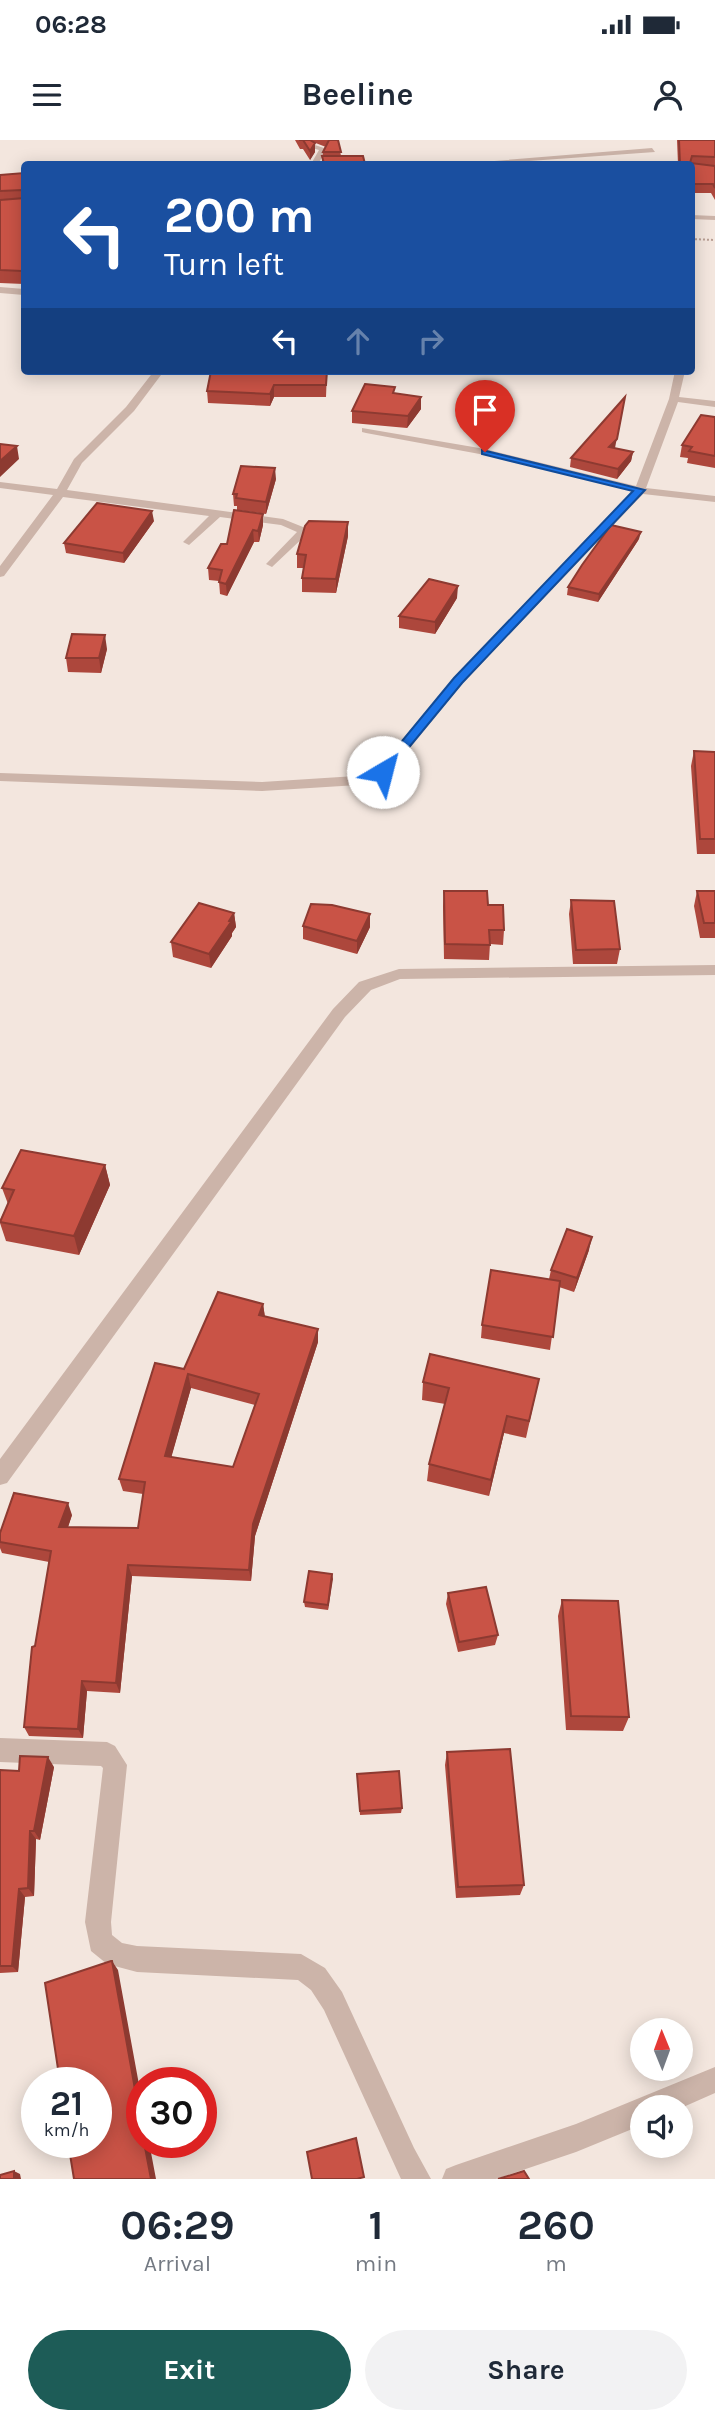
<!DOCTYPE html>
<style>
body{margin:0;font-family:Karla,sans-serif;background:#f2f2f3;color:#1f2937;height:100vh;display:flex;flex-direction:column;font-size:26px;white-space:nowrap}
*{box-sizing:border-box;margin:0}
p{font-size:23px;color:#747a83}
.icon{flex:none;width:38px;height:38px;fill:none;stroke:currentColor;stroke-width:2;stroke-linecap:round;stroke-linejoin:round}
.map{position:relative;height:2039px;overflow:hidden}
.drawer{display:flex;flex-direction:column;background:#fff;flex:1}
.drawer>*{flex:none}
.top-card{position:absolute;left:21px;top:21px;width:674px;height:214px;border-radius:7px;box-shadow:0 4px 18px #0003;background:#1a4fa0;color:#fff;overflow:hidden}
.needle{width:46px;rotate:359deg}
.controls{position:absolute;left:630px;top:1878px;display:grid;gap:14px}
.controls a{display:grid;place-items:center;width:63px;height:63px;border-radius:50%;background:#fff;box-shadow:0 4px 18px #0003;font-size:35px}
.speed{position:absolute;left:21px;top:1927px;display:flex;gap:14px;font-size:35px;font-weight:700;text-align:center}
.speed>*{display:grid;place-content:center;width:91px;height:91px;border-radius:50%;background:#fff;box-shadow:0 4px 18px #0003;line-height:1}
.speed small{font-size:18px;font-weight:400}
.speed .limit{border:10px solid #d22;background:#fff;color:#111}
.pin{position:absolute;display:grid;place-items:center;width:60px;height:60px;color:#fff;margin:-72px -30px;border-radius:50% 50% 50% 0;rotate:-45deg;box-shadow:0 0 7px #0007}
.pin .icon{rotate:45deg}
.me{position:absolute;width:77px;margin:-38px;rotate:37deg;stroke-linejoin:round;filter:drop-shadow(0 0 5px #0008)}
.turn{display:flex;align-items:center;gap:24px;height:147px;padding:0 28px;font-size:32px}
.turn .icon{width:91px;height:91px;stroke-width:2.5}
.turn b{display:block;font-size:49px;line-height:60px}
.lanes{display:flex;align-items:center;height:66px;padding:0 28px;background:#0003;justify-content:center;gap:35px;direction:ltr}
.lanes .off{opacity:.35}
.eta{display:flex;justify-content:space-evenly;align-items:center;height:119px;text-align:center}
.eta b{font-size:42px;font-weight:700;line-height:49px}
.primary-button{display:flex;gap:14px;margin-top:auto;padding:14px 28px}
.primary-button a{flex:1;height:80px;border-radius:42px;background:#1d5c57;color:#fff;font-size:28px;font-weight:700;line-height:80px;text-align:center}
.primary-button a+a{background:#f2f2f3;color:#1f2937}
.status{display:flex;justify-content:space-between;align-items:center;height:49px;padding:0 35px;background:#fff;direction:ltr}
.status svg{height:19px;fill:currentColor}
header{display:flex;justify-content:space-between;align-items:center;height:91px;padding:0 28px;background:#fff;font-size:32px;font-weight:700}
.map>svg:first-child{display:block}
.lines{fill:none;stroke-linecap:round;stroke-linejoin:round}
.path{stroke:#b89e93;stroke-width:2;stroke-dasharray:2 2;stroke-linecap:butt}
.minor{fill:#ccb4a9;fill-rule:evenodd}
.wall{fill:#ad473c;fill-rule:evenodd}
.shaded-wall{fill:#8d3a31}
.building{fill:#c95346;stroke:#8d3a31;stroke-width:2;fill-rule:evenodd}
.route{fill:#1a73e8;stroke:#114b97;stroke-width:2}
</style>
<div class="status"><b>06:28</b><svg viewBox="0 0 49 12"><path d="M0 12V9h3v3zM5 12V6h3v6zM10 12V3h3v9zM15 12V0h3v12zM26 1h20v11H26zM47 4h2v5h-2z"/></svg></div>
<header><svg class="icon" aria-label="menu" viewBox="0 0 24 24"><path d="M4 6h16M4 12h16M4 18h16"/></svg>Beeline<svg class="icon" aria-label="person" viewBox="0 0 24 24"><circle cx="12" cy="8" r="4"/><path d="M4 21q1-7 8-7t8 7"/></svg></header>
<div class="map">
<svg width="715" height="2039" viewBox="0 0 715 2039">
<rect width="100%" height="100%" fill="#f3e6de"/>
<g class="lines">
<path class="path" d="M 691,99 L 715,100"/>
<path class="minor" d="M 312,4 L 327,9 L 318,24 L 311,24 L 319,10 L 312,8 Z
M 652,8 L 655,12 L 485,24 L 457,24 Z
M 691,75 L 715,76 L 715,80 L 691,79 Z
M 0,147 L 24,149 L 24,155 L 0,153 Z
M 154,231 L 164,231 L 134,271 L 82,323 L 67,350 L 283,379 L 308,389 L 308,393 L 272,427 L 266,424 L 297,392 L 281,385 L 220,377 L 189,405 L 183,402 L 209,376 L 63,357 L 4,436 L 0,437 L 0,426 L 53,355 L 0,348 L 0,342 L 57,349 L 74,319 L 126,267 Z
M 675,231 L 685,231 L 679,257 L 715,261 L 715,267 L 678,262 L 646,348 L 715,356 L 715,362 L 643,354 L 462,544 L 388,635 L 358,645 L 262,651 L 0,641 L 0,633 L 262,642 L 356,636 L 378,629 L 454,538 L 633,351 L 485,315 L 366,293 L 362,292 L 362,288 L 485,309 L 636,346 L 669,259 Z
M 715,825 L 715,835 L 400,839 L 371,850 L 345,877 L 7,1343 L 0,1345 L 0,1319 L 333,869 L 359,842 L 399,829 Z
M 0,1598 L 107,1602 L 115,1606 L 127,1625 L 111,1782 L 112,1795 L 122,1803 L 137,1806 L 301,1814 L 325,1828 L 342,1852 L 414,2008 L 431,2039 L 401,2039 L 324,1870 L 311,1850 L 298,1840 L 137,1832 L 107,1824 L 91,1811 L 85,1782 L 103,1628 L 101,1626 L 0,1622 Z
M 715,1927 L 715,1953 L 681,1968 L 642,1967 L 642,1985 L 576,2012 L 496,2039 L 442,2039 L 446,2029 L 456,2025 L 576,1984 Z"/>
</g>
<path class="wall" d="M 295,0 L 338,0 L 341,16 L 324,24 L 322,24 L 323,12 L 326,7 L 313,2 L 315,3 L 315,12 L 310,20 L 303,9 L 300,9 Z
M 677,0 L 715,0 L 715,60 L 711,53 L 691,53 L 691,24 L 678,24 Z
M 24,33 L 24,144 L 0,143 L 0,35 Z
M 327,231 L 326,257 L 274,257 L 270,266 L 208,263 L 207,251 Z
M 395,253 L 421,269 L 407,288 L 352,283 L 352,271 Z
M 715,277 L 715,328 L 687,323 L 688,318 L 680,317 L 682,305 Z
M 615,308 L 633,312 L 631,321 L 617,339 L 570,327 L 571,318 Z
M 276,339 L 266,374 L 237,370 L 237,366 L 234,366 L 233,354 Z
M 263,374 L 263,385 L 259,402 L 254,402 L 227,456 L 220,454 L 219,441 L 209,440 L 208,428 Z
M 154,381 L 124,423 L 66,413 L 64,403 Z
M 348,396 L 336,453 L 302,452 L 302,438 L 304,428 L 297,428 L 297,414 Z
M 639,399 L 598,462 L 567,455 L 568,447 Z
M 457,458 L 435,494 L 399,488 L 399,476 Z
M 107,509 L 101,533 L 68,532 L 66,518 Z
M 694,611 L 715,612 L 715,714 L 697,714 L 691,626 Z
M 444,751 L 488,765 L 504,790 L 503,805 L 490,804 L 489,820 L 444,819 L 443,766 Z
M 697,751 L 715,751 L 715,798 L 700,798 L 694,766 Z
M 571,760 L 620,809 L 617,824 L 573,824 L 569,774 Z
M 234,773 L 236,787 L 232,793 L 232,796 L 211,828 L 173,817 L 171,802 Z
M 370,774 L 370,787 L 357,814 L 303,799 L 303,786 Z
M 105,1025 L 110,1045 L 79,1115 L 6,1101 L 0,1083 L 0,1080 L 8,1064 L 2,1048 Z
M 589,1110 L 574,1152 L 559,1147 L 550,1210 L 481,1198 L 482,1185 L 549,1139 L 551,1130 Z
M 263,1164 L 265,1177 L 318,1202 L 255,1396 L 251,1441 L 132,1436 L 120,1553 L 87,1551 L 83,1598 L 29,1596 L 24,1587 L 49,1422 L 2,1413 L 0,1408 L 0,1393 L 72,1375 L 68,1387 L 138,1388 L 143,1354 L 123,1351 L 119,1339 L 184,1229 ZM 191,1248 L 255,1265 L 233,1327 L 171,1317 Z
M 539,1239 L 526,1298 L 504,1293 L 489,1356 L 427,1341 L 429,1324 L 445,1264 L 422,1260 L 423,1242 Z
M 332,1434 L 328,1470 L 305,1467 L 304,1462 Z
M 448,1453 L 498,1495 L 495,1505 L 458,1512 L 446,1464 Z
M 562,1460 L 629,1577 L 623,1591 L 566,1590 L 558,1476 Z
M 447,1612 L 524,1745 L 520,1755 L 456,1758 L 445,1625 Z
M 54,1627 L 40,1700 L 36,1699 L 34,1756 L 25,1757 L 18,1832 L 0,1833 L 0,1630 L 19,1631 Z
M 357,1634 L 402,1668 L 401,1673 L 360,1675 Z"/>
<path class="shaded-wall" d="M 315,3 L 315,12 L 310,20 L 310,11 Z
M 24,125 L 24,144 L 22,131 Z
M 274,245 L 274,257 L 270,266 L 270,254 Z
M 421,257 L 421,269 L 407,288 L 408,276 Z
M 623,266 L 615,308 L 609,307 Z
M 17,306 L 19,319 L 0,337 L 0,321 Z
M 633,312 L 631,321 L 617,339 L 618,329 Z
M 275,328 L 276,339 L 266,374 L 266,362 Z
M 152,371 L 154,381 L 124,423 L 123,413 Z
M 263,374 L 263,385 L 259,402 L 258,391 Z
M 348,382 L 348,396 L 336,453 L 336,439 Z
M 253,390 L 254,402 L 227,456 L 226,444 Z
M 641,392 L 639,399 L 598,462 L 599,454 Z
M 458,446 L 457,458 L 435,494 L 435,482 Z
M 105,495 L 107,509 L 101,533 L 99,518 Z
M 234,773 L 236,787 L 232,793 L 232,796 L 211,828 L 209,814 Z
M 370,774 L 370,787 L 357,814 L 357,801 Z
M 105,1025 L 110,1045 L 79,1115 L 74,1096 Z
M 592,1097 L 589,1110 L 574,1152 L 577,1138 Z
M 263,1164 L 265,1178 L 259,1175 Z
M 318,1189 L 318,1202 L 255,1396 L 251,1441 L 249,1430 L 253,1384 Z
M 188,1234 L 191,1248 L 168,1329 L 165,1316 Z
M 507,1276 L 504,1293 L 489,1356 L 491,1340 Z
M 68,1363 L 72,1375 L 64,1399 L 59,1387 Z
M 128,1425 L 132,1436 L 120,1553 L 116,1543 Z
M 332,1434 L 333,1439 L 328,1470 L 328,1465 Z
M 82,1541 L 87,1551 L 83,1598 L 78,1589 Z
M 48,1617 L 54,1627 L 40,1700 L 34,1691 Z
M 30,1691 L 36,1699 L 34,1756 L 28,1748 Z
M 19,1749 L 25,1757 L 18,1832 L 12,1826 Z
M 112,1821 L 118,1830 L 142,1961 L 142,1988 Z
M 144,2002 L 149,2002 L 156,2039 L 151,2039 Z
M 14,2031 L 20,2034 L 21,2039 L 14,2039 Z"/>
<path class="building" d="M 299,0 L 310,0 L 315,3 L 310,11 L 303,0 Z
M 329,0 L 338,0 L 341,12 L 323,12 Z
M 679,0 L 715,0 L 715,17 L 692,16 L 690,23 L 715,26 L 715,48 L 713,44 L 691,44 L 691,24 L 680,24 Z
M 322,16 L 363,16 L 365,24 L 324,24 Z
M 24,33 L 24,125 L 22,131 L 0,130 L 0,60 L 24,58 L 22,50 L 0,51 L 0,35 Z
M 211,231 L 327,231 L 326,245 L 274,245 L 270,254 L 207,251 Z
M 365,244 L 395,247 L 393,253 L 421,257 L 408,276 L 352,271 Z
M 625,257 L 617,299 L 609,307 L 633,312 L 618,329 L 571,318 Z
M 701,275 L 715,277 L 715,316 L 689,311 L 692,307 L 682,305 Z
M 0,304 L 17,306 L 0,321 Z
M 241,326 L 275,328 L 266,362 L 236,358 L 237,354 L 233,354 Z
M 97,363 L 152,371 L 123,413 L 64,403 Z
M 234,370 L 263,374 L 258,391 L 253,390 L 226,444 L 219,442 L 222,430 L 208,428 L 221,404 L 227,404 Z
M 309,381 L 348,382 L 336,439 L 302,438 L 306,415 L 297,414 L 305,386 Z
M 611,385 L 641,392 L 599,454 L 568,447 L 582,425 Z
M 429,439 L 458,446 L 435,482 L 399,476 Z
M 72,494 L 105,495 L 99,518 L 66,518 Z
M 694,611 L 715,612 L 715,699 L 700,699 Z
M 444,751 L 487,751 L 488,765 L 503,765 L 504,790 L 489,790 L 490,805 L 445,804 Z
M 697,751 L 715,751 L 715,783 L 704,783 Z
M 571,760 L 614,761 L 620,809 L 576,810 Z
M 199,763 L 234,773 L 229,781 L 231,782 L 209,814 L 171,802 Z
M 311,764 L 332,765 L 370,774 L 357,801 L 303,786 Z
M 21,1010 L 105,1025 L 74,1096 L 0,1082 L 14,1050 L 2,1048 Z
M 567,1089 L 592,1097 L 577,1138 L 551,1130 Z
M 491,1130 L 560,1141 L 553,1197 L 482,1185 Z
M 218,1152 L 263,1164 L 259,1175 L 318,1189 L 253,1384 L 249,1430 L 128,1425 L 116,1543 L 82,1541 L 78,1589 L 24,1587 L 32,1507 L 35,1506 L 51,1411 L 0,1402 L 0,1393 L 14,1353 L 68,1363 L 59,1387 L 138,1388 L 145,1342 L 119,1339 L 155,1223 L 184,1229 ZM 188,1234 L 259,1254 L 233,1327 L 165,1316 Z
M 430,1214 L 539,1239 L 529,1281 L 507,1276 L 491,1340 L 429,1324 L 449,1248 L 423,1242 Z
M 309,1431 L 332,1434 L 328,1465 L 304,1462 Z
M 486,1447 L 498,1495 L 459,1502 L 448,1453 Z
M 562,1460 L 618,1461 L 629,1577 L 571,1576 Z
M 510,1609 L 524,1745 L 458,1747 L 447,1612 Z
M 20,1616 L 48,1617 L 34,1691 L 30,1691 L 28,1748 L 19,1749 L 12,1826 L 0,1826 L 0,1630 L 19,1631 Z
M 399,1631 L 402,1668 L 360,1671 L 357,1634 Z
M 111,1821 L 112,1821 L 142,1988 L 142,2002 L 144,2002 L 151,2039 L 74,2039 L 68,2002 L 96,2002 L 96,1942 L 60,1942 L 45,1843 Z
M 356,1998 L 364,2037 L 357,2039 L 312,2039 L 307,2012 Z
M 14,2031 L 14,2039 L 0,2039 L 0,2035 Z
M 524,2031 L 529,2039 L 498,2039 Z"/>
<path class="route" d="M 482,310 L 645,350 L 462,543 L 387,634 L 379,634 L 379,629 L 454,538 L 633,351 L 482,314 Z"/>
</svg>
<div class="controls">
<a><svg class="needle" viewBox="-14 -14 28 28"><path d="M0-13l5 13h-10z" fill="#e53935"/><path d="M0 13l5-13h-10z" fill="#747a83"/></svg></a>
<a><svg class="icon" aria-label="sound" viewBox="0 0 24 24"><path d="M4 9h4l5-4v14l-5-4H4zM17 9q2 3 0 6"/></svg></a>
</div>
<div class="speed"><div>21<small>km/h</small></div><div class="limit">30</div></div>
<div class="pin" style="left:485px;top:312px;background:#d93025"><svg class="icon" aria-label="arrive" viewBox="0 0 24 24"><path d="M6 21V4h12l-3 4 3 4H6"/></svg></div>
<svg class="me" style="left:383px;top:632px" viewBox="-20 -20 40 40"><circle r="19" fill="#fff"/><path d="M0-13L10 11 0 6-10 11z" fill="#1a73e8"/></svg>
<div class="top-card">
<div class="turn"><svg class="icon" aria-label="left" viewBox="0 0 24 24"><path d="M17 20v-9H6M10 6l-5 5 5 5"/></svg><div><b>200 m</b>Turn left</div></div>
<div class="lanes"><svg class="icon" aria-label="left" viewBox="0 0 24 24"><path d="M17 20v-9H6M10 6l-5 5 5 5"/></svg><svg class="icon off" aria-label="ahead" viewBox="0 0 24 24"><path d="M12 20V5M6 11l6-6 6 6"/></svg><svg class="icon off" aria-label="right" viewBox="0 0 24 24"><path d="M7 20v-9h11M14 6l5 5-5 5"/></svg></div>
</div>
</div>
<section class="drawer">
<div class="eta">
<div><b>06:29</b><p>Arrival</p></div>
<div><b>1</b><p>min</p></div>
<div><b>260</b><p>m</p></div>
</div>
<div class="primary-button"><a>Exit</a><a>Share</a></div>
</section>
